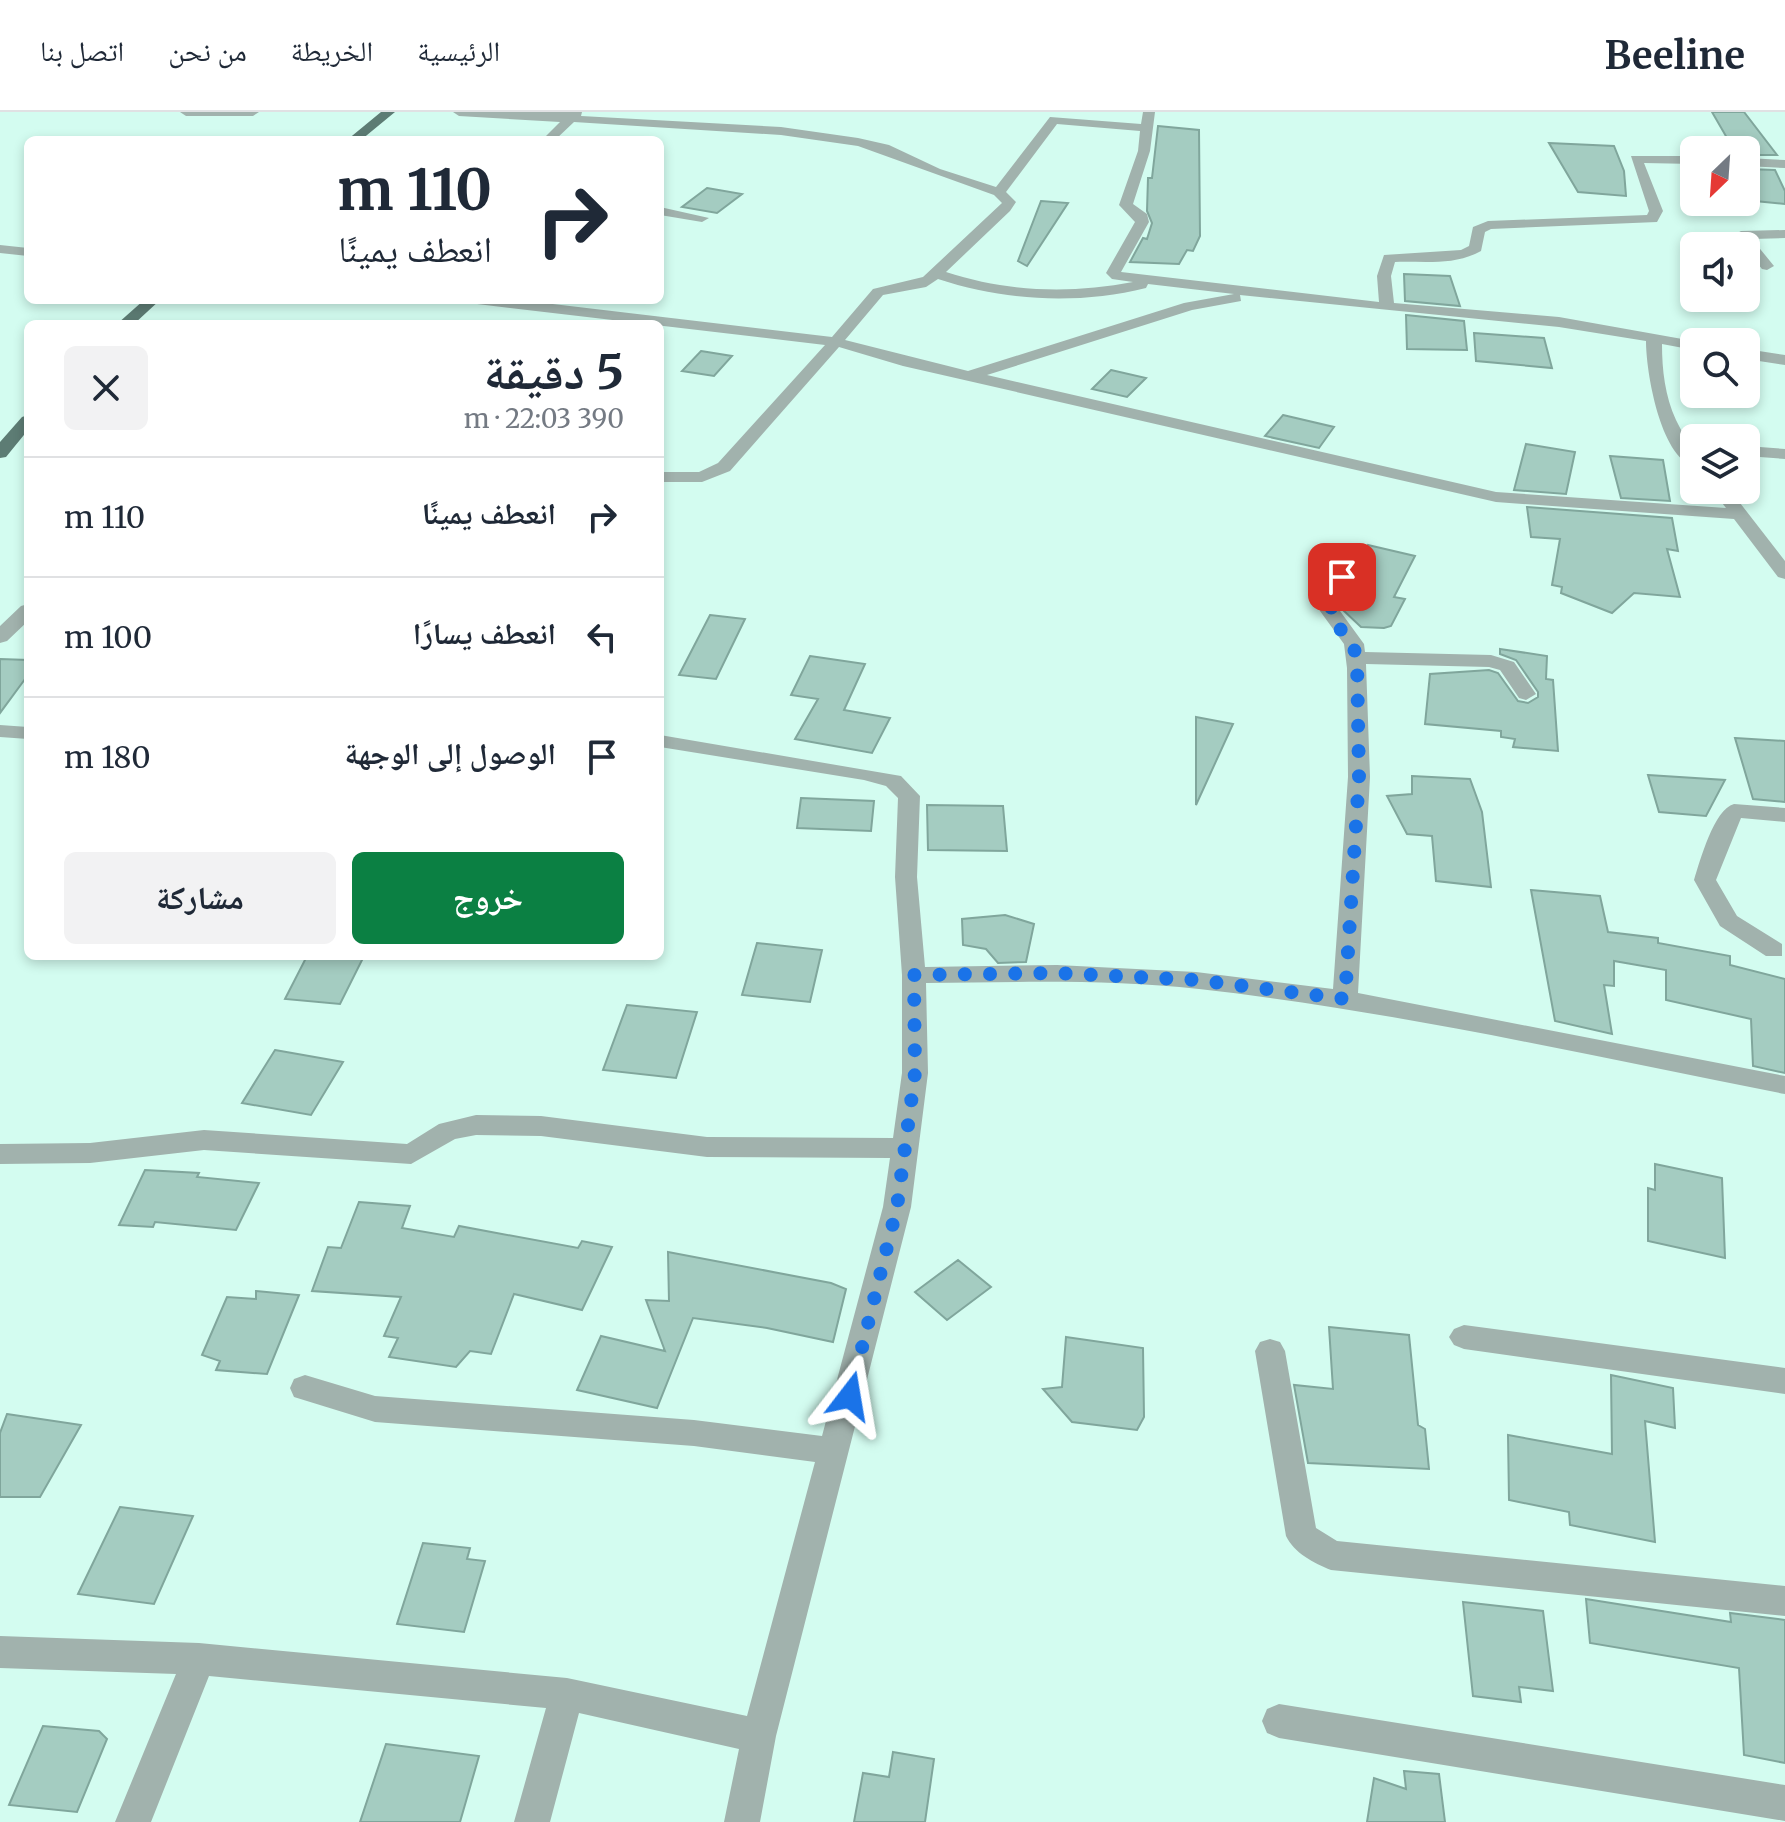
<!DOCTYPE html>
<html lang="ar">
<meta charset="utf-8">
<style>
body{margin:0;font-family:Merriweather,"Noto Naskh Arabic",serif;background:#f2f2f3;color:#1f2937;direction:rtl;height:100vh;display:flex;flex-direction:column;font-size:30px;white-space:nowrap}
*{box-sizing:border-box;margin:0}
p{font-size:26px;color:#747a83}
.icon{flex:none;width:44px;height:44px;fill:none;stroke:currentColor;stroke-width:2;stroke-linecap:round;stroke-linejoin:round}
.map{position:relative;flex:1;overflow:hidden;direction:ltr}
.side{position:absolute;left:24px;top:208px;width:640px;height:640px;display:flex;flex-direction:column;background:#fff;border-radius:12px;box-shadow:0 4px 12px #0003;direction:rtl}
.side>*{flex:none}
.guide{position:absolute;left:24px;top:24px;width:640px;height:168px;border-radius:12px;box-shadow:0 4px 12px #0003;direction:rtl;background:#fff;color:#1f2937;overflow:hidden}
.needle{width:52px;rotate:205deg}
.tools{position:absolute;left:1680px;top:24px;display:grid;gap:16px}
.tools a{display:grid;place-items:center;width:80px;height:80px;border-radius:12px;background:#fff;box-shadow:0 4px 12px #0003;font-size:40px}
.pin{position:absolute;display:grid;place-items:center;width:68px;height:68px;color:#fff;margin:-34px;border-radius:16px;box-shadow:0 4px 12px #0006}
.me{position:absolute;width:88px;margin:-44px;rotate:14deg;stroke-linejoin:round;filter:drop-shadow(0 0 6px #0008)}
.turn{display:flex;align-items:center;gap:28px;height:168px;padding:0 40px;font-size:36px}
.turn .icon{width:104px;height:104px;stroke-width:2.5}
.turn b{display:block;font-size:56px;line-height:68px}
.round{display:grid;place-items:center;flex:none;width:84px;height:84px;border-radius:12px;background:#f2f2f3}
.headline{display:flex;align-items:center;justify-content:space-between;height:136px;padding:0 40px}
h1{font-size:48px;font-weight:700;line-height:60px}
.button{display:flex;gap:16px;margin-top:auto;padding:16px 40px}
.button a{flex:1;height:92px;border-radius:12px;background:#0b8043;color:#fff;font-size:32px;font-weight:700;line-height:92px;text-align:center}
.button a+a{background:#f2f2f3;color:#1f2937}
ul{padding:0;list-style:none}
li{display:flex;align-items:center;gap:24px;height:120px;padding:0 40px;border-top:2px solid #e0e1e3}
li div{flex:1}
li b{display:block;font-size:30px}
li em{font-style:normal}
header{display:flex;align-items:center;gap:48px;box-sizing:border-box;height:112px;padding:0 40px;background:#fff;border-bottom:2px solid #e0e1e3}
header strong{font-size:38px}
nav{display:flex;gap:44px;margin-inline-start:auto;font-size:28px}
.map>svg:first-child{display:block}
.building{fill:#a4ccc1;stroke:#80a69c;stroke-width:2}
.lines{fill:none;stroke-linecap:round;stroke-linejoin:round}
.minor{fill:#a1b2ad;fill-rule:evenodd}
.major{fill:#5d7c74;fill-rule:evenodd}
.route{stroke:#1a73e8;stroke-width:14;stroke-dasharray:0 25.2}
</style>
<header>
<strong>Beeline</strong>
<nav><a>الرئيسية</a><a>الخريطة</a><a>من نحن</a><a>اتصل بنا</a></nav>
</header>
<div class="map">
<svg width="1785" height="1710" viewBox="0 0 1785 1710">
<rect width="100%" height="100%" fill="#d3fcf0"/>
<path class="building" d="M 1712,0 L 1744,0 L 1777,43 L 1746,43 L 1746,38 L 1734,38 Z
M 1158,14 L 1199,18 L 1200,124 L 1193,139 L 1187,138 L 1179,152 L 1130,150 L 1143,126 L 1147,127 L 1152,111 L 1147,99 L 1148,66 L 1152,66 Z
M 1549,31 L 1614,34 L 1624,59 L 1626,84 L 1578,80 Z
M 1746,57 L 1775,58 L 1785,79 L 1785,92 L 1755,89 Z
M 707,76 L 742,82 L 717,101 L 682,95 Z
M 1041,89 L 1068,91 L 1027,154 L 1018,149 Z
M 1404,162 L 1450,164 L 1460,194 L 1405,189 Z
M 1406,203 L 1464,209 L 1467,238 L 1407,237 Z
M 1474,221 L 1544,226 L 1552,256 L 1476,249 Z
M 701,239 L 732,244 L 714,264 L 682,259 Z
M 1111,258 L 1146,266 L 1127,285 L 1092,277 Z
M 1283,303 L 1334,315 L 1319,336 L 1265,324 Z
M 1526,332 L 1575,340 L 1566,382 L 1514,378 Z
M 1610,344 L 1663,348 L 1670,389 L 1621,386 Z
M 1527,395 L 1672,406 L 1678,439 L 1667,437 L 1680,485 L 1634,481 L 1612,501 L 1561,481 L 1562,475 L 1552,473 L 1560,427 L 1531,425 Z
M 1368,433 L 1415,444 L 1394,485 L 1405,487 L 1391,514 L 1384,516 L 1361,515 L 1343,498 Z
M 710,503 L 745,507 L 716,567 L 679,563 Z
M 1500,537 L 1547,544 L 1546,567 L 1553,568 L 1558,639 L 1513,635 L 1515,627 L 1501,625 L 1501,619 L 1425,612 L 1430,562 L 1489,558 L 1498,561 L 1518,589 L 1528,591 L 1538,585 L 1538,580 L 1516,548 L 1500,542 Z
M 810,544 L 865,552 L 844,598 L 890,606 L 872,641 L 795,627 L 818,587 L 791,583 Z
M 0,547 L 28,548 L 28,563 L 0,601 Z
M 1196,605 L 1233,612 L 1196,693 Z
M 1735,626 L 1785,629 L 1785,690 L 1753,687 Z
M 1648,663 L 1725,668 L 1706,704 L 1659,700 Z
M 1412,664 L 1470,667 L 1482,700 L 1491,775 L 1436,769 L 1432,724 L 1407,722 L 1387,684 L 1412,682 Z
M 801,686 L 874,689 L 871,719 L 797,716 Z
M 927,693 L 1003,694 L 1007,739 L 928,738 Z
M 1531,778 L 1600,784 L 1608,820 L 1658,826 L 1658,831 L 1730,844 L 1730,853 L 1785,867 L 1785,961 L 1753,954 L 1751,907 L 1666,888 L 1666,858 L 1614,849 L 1614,874 L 1604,873 L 1612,922 L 1555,909 Z
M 1005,803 L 1034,812 L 1026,850 L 998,851 L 986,837 L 963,833 L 962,807 Z
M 757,831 L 822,838 L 810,890 L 742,883 Z
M 307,844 L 364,844 L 340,892 L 285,887 Z
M 627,893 L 697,900 L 676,966 L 603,958 Z
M 275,938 L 343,950 L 311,1003 L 242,991 Z
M 1655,1052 L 1722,1066 L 1725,1146 L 1648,1129 L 1648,1076 L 1655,1078 Z
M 145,1058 L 199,1061 L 197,1065 L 259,1071 L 236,1118 L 155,1110 L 153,1115 L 119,1113 Z
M 359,1090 L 410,1094 L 402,1116 L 454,1125 L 459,1114 L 578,1136 L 582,1129 L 612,1135 L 582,1198 L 514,1182 L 491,1242 L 470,1239 L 456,1255 L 389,1245 L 398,1226 L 384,1224 L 401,1185 L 312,1179 L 328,1135 L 341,1136 Z
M 668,1140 L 831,1171 L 846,1177 L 833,1230 L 767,1216 L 693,1206 L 657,1296 L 577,1278 L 601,1224 L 665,1239 L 646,1188 L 669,1189 Z
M 958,1148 L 991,1175 L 947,1208 L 915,1180 Z
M 256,1179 L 299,1183 L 267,1262 L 216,1258 L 220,1249 L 202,1243 L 227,1185 L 256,1187 Z
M 1329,1215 L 1409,1223 L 1418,1313 L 1425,1317 L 1429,1357 L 1308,1351 L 1294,1273 L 1333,1277 Z
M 1066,1225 L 1143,1236 L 1144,1305 L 1137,1318 L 1072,1310 L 1043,1277 L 1062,1275 Z
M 1611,1263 L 1673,1276 L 1675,1316 L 1645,1309 L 1655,1430 L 1570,1413 L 1569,1400 L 1509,1388 L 1508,1323 L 1612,1342 Z
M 7,1302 L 81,1313 L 40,1385 L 0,1385 L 0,1321 Z
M 120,1395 L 193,1404 L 154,1492 L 78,1482 Z
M 423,1431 L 470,1436 L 467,1447 L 485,1449 L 464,1520 L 397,1512 Z
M 1586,1487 L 1731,1510 L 1730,1501 L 1785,1508 L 1785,1651 L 1744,1643 L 1739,1556 L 1590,1531 Z
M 1463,1490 L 1543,1499 L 1553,1579 L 1519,1575 L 1521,1590 L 1473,1584 Z
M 43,1614 L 99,1619 L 107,1627 L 77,1700 L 9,1693 Z
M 386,1632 L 479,1644 L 460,1710 L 360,1710 Z
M 893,1640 L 934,1647 L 925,1710 L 854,1710 L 863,1661 L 889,1665 Z
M 1404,1659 L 1439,1662 L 1445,1710 L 1367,1710 L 1374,1666 L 1406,1677 Z"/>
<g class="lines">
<path class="minor" d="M 180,0 L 259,0 L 253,4 L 186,4 Z
M 453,0 L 582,0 L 581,4 L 781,15 L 858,26 L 889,33 L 940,57 L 996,75 L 1050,5 L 1141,12 L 1143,0 L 1155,0 L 1150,39 L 1133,92 L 1147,102 L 1149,110 L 1121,160 L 1379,190 L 1377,164 L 1384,143 L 1461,138 L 1469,134 L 1473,115 L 1488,109 L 1647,103 L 1649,99 L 1631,44 L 1694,44 L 1694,52 L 1644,51 L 1663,99 L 1657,110 L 1491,117 L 1485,120 L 1481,139 C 1454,154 1425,149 1395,150 L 1391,164 L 1394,191 L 1559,205 L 1699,230 L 1694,230 L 1694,238 L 1662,232 C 1662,258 1665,284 1676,308 C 1684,325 1694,335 1694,354 C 1660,345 1646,259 1646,229 L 1559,215 L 1240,183 L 1241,189 L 1192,198 L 987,263 L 1496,380 L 1726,396 L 1712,378 L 1730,378 L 1785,449 L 1785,467 L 1778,465 L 1734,407 L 1496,390 L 903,254 L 839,235 L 730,359 L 702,370 L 660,370 L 660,360 L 699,360 L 718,351 L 825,233 L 477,192 L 470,188 L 519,188 L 832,225 L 873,177 L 923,165 L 1002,91 L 994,83 L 858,34 L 781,23 L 574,10 L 555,28 L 542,28 L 560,10 L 459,4 ZM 1057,12 L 1140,19 L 1138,39 L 1119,93 L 1135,110 L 1106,161 L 1112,167 L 1133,170 C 1070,182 1007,180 946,160 L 1010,99 L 1016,90 L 1006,80 ZM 938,167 C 1005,189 1077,193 1146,176 L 1148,172 L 1234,182 L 1184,191 L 968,259 L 845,228 L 883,183 L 926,175 Z
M 1746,46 L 1785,48 L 1785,56 L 1746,54 Z
M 660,95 L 709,106 L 702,110 L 660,103 Z
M 1785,118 L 1785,126 L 1752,127 L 1774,154 L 1767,158 L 1762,157 L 1734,123 L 1741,119 Z
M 0,133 L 28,136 L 28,144 L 0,141 Z
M 1746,237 L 1785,243 L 1785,253 L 1746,247 Z
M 1746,334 L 1785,337 L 1785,347 L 1746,344 Z
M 1352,434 L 1361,439 L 1340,499 L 1364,532 L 1365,540 L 1491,543 L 1514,550 L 1536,582 L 1526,588 L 1519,586 L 1500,558 L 1489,555 L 1366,552 L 1370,665 L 1358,881 L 1785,964 L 1785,982 C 1591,944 1396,899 1199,877 C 1109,867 1017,870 926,871 L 928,961 L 911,1095 L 776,1624 L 760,1710 L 724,1710 L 739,1637 L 579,1601 L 550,1710 L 514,1710 L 546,1596 L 209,1564 L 151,1710 L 115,1710 L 176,1562 L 0,1556 L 0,1524 L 199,1531 L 567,1566 L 747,1604 L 815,1350 L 694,1334 L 375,1310 L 294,1285 L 290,1276 L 294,1267 L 305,1263 L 375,1284 L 694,1308 L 822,1324 L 883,1095 L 890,1046 L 707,1045 L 541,1024 L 476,1023 L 455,1027 L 411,1052 L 204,1038 L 90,1051 L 0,1052 L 0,1032 L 90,1031 L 204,1018 L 407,1032 L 439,1012 L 476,1003 L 541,1004 L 707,1025 L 893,1026 L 902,961 L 902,863 L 895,765 L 898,686 L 886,674 L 864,668 L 660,635 L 660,623 L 901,664 L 920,684 L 917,765 L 925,855 L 1057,853 L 1196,860 L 1333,877 L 1348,665 L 1347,556 L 1344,532 L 1320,499 L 1343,439 Z
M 28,492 L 28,509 L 7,529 L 0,531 L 0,514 L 21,494 Z
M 0,613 L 28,615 L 28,627 L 0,625 Z
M 1734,692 L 1785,696 L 1785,710 L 1741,706 L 1716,768 L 1737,804 L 1782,832 L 1782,844 L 1766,844 L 1720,814 L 1694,768 C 1700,749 1714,697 1734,692 Z
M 1464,1213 L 1785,1256 L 1785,1282 L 1464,1237 L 1454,1233 L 1449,1225 L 1454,1217 Z
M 1270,1227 L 1280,1230 L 1285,1239 L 1316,1416 L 1337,1429 L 1785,1474 L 1785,1504 L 1331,1458 C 1314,1451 1294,1441 1286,1424 L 1255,1239 L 1260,1230 Z
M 1279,1592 L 1785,1673 L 1785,1709 L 1279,1626 L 1267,1621 L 1262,1609 L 1267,1597 Z"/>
<path class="major" d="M 381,0 L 395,0 L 361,28 L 347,28 Z
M 144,188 L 160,188 L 134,212 L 117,212 Z
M 28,303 L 28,318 L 6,345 L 0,346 L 0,330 L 22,305 Z"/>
</g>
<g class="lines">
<path class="route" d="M 850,1284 L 897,1095 L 915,961 L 914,863 L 1057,861 L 1196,868 L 1345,887 L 1359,665 L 1357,546 C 1352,526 1336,517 1330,499 L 1342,465"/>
</g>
</svg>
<div class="tools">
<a><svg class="needle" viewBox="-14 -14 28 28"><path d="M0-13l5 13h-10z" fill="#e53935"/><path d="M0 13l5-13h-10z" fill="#747a83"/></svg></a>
<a><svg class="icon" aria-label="sound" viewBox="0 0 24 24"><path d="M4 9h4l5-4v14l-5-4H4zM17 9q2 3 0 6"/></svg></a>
<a><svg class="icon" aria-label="search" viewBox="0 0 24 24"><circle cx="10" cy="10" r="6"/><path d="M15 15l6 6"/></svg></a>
<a><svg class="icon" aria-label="layers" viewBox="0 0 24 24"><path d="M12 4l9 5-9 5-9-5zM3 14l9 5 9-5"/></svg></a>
</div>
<div class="pin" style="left:1342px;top:465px;background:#d93025"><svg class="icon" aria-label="arrive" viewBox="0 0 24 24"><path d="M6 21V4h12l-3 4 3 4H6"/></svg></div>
<svg class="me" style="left:850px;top:1284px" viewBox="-20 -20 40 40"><path d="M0-17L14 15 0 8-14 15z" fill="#1a73e8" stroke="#fff" stroke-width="4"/></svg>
<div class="guide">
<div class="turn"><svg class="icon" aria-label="right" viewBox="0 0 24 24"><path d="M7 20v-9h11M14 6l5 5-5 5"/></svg><div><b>110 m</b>انعطف يمينًا</div></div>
</div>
<section class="side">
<div class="headline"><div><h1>5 دقيقة</h1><p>390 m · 22:03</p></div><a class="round"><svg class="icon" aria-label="close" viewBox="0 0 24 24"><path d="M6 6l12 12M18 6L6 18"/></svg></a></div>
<ul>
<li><svg class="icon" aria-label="right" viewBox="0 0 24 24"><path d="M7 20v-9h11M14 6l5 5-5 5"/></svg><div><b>انعطف يمينًا</b></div><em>110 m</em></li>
<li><svg class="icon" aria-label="left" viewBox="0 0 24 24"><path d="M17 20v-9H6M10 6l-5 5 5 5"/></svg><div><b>انعطف يسارًا</b></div><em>100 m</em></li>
<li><svg class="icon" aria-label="arrive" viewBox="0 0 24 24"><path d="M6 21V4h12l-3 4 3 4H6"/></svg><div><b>الوصول إلى الوجهة</b></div><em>180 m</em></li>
</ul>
<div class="button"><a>خروج</a><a>مشاركة</a></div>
</section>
</div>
